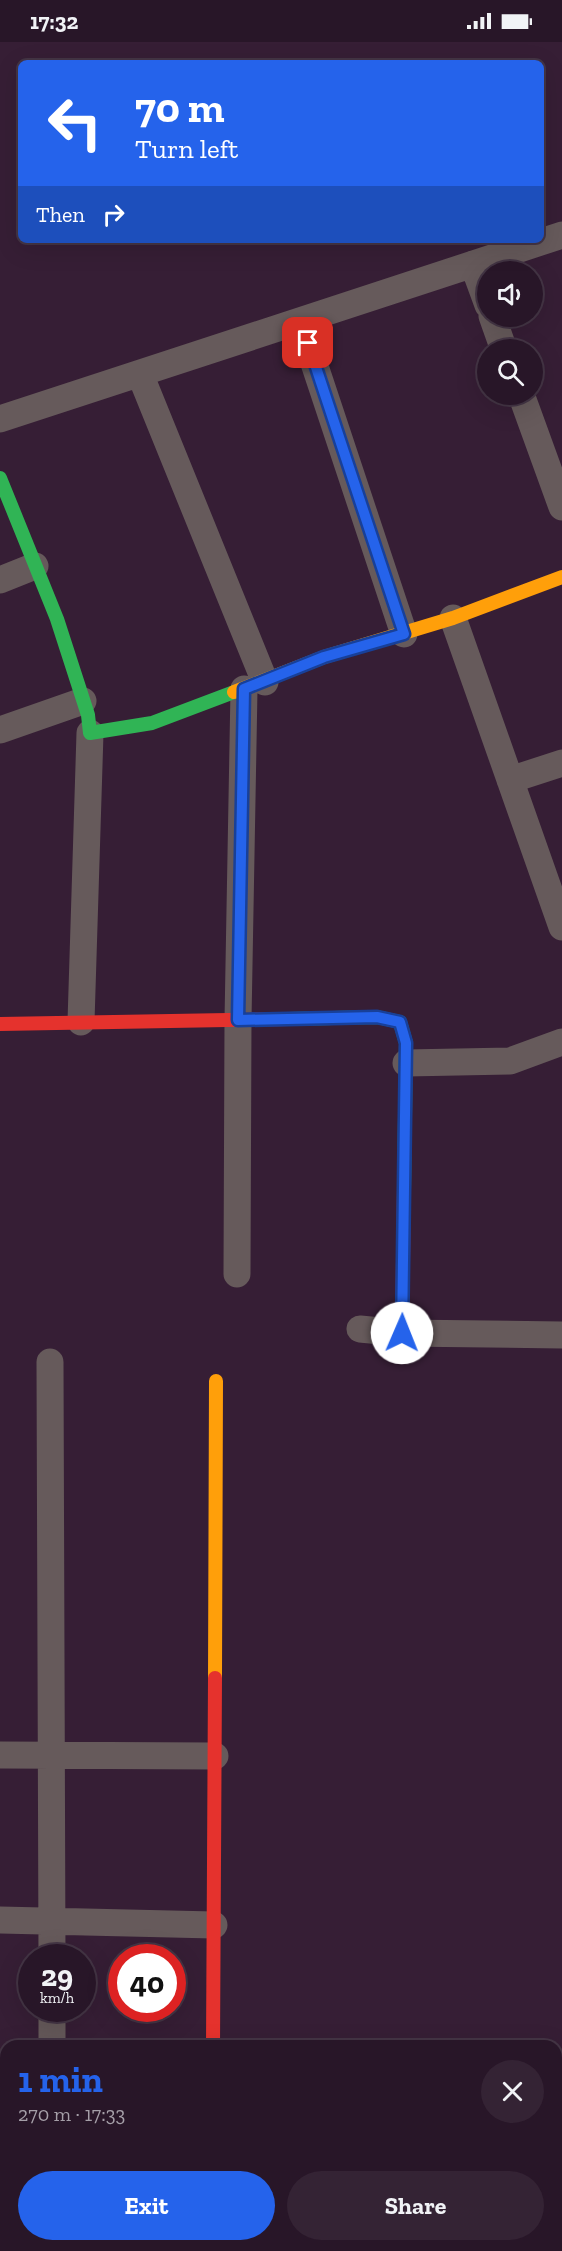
<!DOCTYPE html>
<meta charset="utf-8">
<style>
body{margin:0;font-family:"Zilla Slab",serif;background:#342334;color:#f1f3f6;height:100vh;display:flex;flex-direction:column;font-size:22px;white-space:nowrap}
*{box-sizing:border-box;margin:0}
p{font-size:20px;color:#a59fa8}
.icon{flex:none;width:33px;height:33px;fill:none;stroke:currentColor;stroke-width:2;stroke-linecap:round;stroke-linejoin:round}
.map{position:relative;flex:1;overflow:hidden}
.drawer{position:absolute;left:0px;top:1998px;width:562px;height:212px;display:flex;flex-direction:column;background:#281628;border-radius:18px 18px 0 0;box-shadow:0 6px 24px #0002,0 0 0 2px #443545}
.drawer>*{flex:none}
.hud{position:absolute;left:18px;top:18px;width:526px;height:183px;border-radius:9px;box-shadow:0 6px 24px #0002,0 0 0 2px #443545;background:#2563eb;color:#fff;overflow:hidden}
.tools{position:absolute;left:477px;top:219px;display:grid;gap:12px}
.tools a{display:grid;place-items:center;width:66px;height:66px;border-radius:50%;background:#281628;box-shadow:0 6px 24px #0002,0 0 0 2px #443545;font-size:30px}
.speed{position:absolute;left:18px;top:1902px;display:flex;gap:12px;font-size:30px;font-weight:700;text-align:center}
.speed>*{display:grid;place-content:center;width:78px;height:78px;border-radius:50%;background:#281628;box-shadow:0 6px 24px #0002,0 0 0 2px #443545;line-height:1}
.speed small{font-size:15px;font-weight:400}
.speed .limit{border:9px solid #d22;background:#fff;color:#111}
.pin{position:absolute;display:grid;place-items:center;width:51px;height:51px;color:#fff;margin:-26px;border-radius:12px;box-shadow:0 3px 9px #0006}
.me{position:absolute;width:66px;margin:-33px;rotate:1deg;stroke-linejoin:round;filter:drop-shadow(0 0 4px #0008)}
.turn{display:flex;align-items:center;gap:21px;height:126px;padding:0 18px;font-size:27px}
.turn .icon{width:78px;height:78px;stroke-width:2.5}
.turn b{display:block;font-size:42px;line-height:51px}
.then{display:flex;align-items:center;height:57px;padding:0 18px;background:#0003;gap:12px;font-size:22px}
.round{display:grid;place-items:center;flex:none;width:63px;height:63px;border-radius:32px;background:#342334}
.headline{display:flex;align-items:center;justify-content:space-between;height:102px;padding:0 18px}
h1{font-size:36px;font-weight:800;line-height:45px;color:#2563eb}
.button{display:flex;gap:12px;margin-top:auto;padding:12px 18px}
.button a{flex:1;height:69px;border-radius:36px;background:#2563eb;color:#fff;font-size:24px;font-weight:800;line-height:69px;text-align:center}
.button a+a{background:#342334;color:#f1f3f6}
.status{display:flex;justify-content:space-between;align-items:center;height:42px;padding:0 30px;background:#281628;direction:ltr}
.status svg{height:16px;fill:currentColor}
.map>svg:first-child{display:block}
.lines{fill:none;stroke-linecap:round;stroke-linejoin:round}
.street{stroke:#665a5b;stroke-width:27}
.fast{stroke:#30b455;stroke-width:14}
.slow{stroke:#ff9f0a;stroke-width:14}
.jam{stroke:#e5322d;stroke-width:14}
.route-casing{stroke:#184099;stroke-width:15}
.route{stroke:#2563eb;stroke-width:10}
</style>
<div class="status"><b>17:32</b><svg viewBox="0 0 49 12"><path d="M0 12V9h3v3zM5 12V6h3v6zM10 12V3h3v9zM15 12V0h3v12zM26 1h20v11H26zM47 4h2v5h-2z"/></svg></div>
<div class="map">
<svg width="562" height="2209" viewBox="0 0 562 2209">
<rect width="100%" height="100%" fill="#361e35"/>
<g class="lines">
<path class="street" d="M 473,222 L 488,263
M 492,274 L 504,308
M 300,279 L 404,592
M 140,332 L 265,640
M 521,352 L 562,465
M 0,377 L 562,193
M 0,538 L 35,524
M 453,576 L 562,885
M 0,688 L 83,659
M 510,738 L 562,721
M 81,980 L 90,691
M 406,1021 L 510,1019 L 562,1000
M 237,1232 L 238,978 L 244,647
M 360,1287 L 402,1291 L 562,1293
M 50,1320 L 52,1916
M 0,1713 L 215,1714
M 0,1878 L 214,1883
M 52,1966 L 52,2004
M 53,2204 L 53,2209
M 212,2209 L 212,2204"/>
<path class="fast" d="M 0,436 L 57,577 L 88,673 L 90,691 L 152,681 L 234,650
M 289,977 L 377,975 L 400,980 L 406,1001 L 404,1148"/>
<path class="slow" d="M 234,650 L 324,615 L 453,576 L 562,535
M 215,1636 L 216,1339"/>
<path class="jam" d="M 0,982 L 289,977
M 402,1291 L 404,1148
M 213,2004 L 215,1636"/>
</g>
<g class="lines">
<g class="route-casing">
<path id="route" d="M 308,301 L 404,592 L 324,615 L 244,647 L 238,978 L 377,975 L 400,980 L 406,1001 L 402,1291"/>
</g>
<use href="#route" class="route"/>
</g>
</svg>
<div class="tools">
<a><svg class="icon" aria-label="sound" viewBox="0 0 24 24"><path d="M4 9h4l5-4v14l-5-4H4zM17 9q2 3 0 6"/></svg></a>
<a><svg class="icon" aria-label="search" viewBox="0 0 24 24"><circle cx="10" cy="10" r="6"/><path d="M15 15l6 6"/></svg></a>
</div>
<div class="speed"><div>29<small>km/h</small></div><div class="limit">40</div></div>
<div class="pin" style="left:308px;top:301px;background:#d93025"><svg class="icon" aria-label="arrive" viewBox="0 0 24 24"><path d="M6 21V4h12l-3 4 3 4H6"/></svg></div>
<svg class="me" style="left:402px;top:1291px" viewBox="-20 -20 40 40"><circle r="19" fill="#fff"/><path d="M0-13L10 11 0 6-10 11z" fill="#2563eb"/></svg>
<div class="hud">
<div class="turn"><svg class="icon" aria-label="left" viewBox="0 0 24 24"><path d="M17 20v-9H6M10 6l-5 5 5 5"/></svg><div><b>70 m</b>Turn left</div></div>
<div class="then">Then<svg class="icon" aria-label="right" viewBox="0 0 24 24"><path d="M7 20v-9h11M14 6l5 5-5 5"/></svg></div>
</div>
<section class="drawer">
<div class="headline"><div><h1>1 min</h1><p>270 m · 17:33</p></div><a class="round"><svg class="icon" aria-label="close" viewBox="0 0 24 24"><path d="M6 6l12 12M18 6L6 18"/></svg></a></div>
<div class="button"><a>Exit</a><a>Share</a></div>
</section>
</div>
